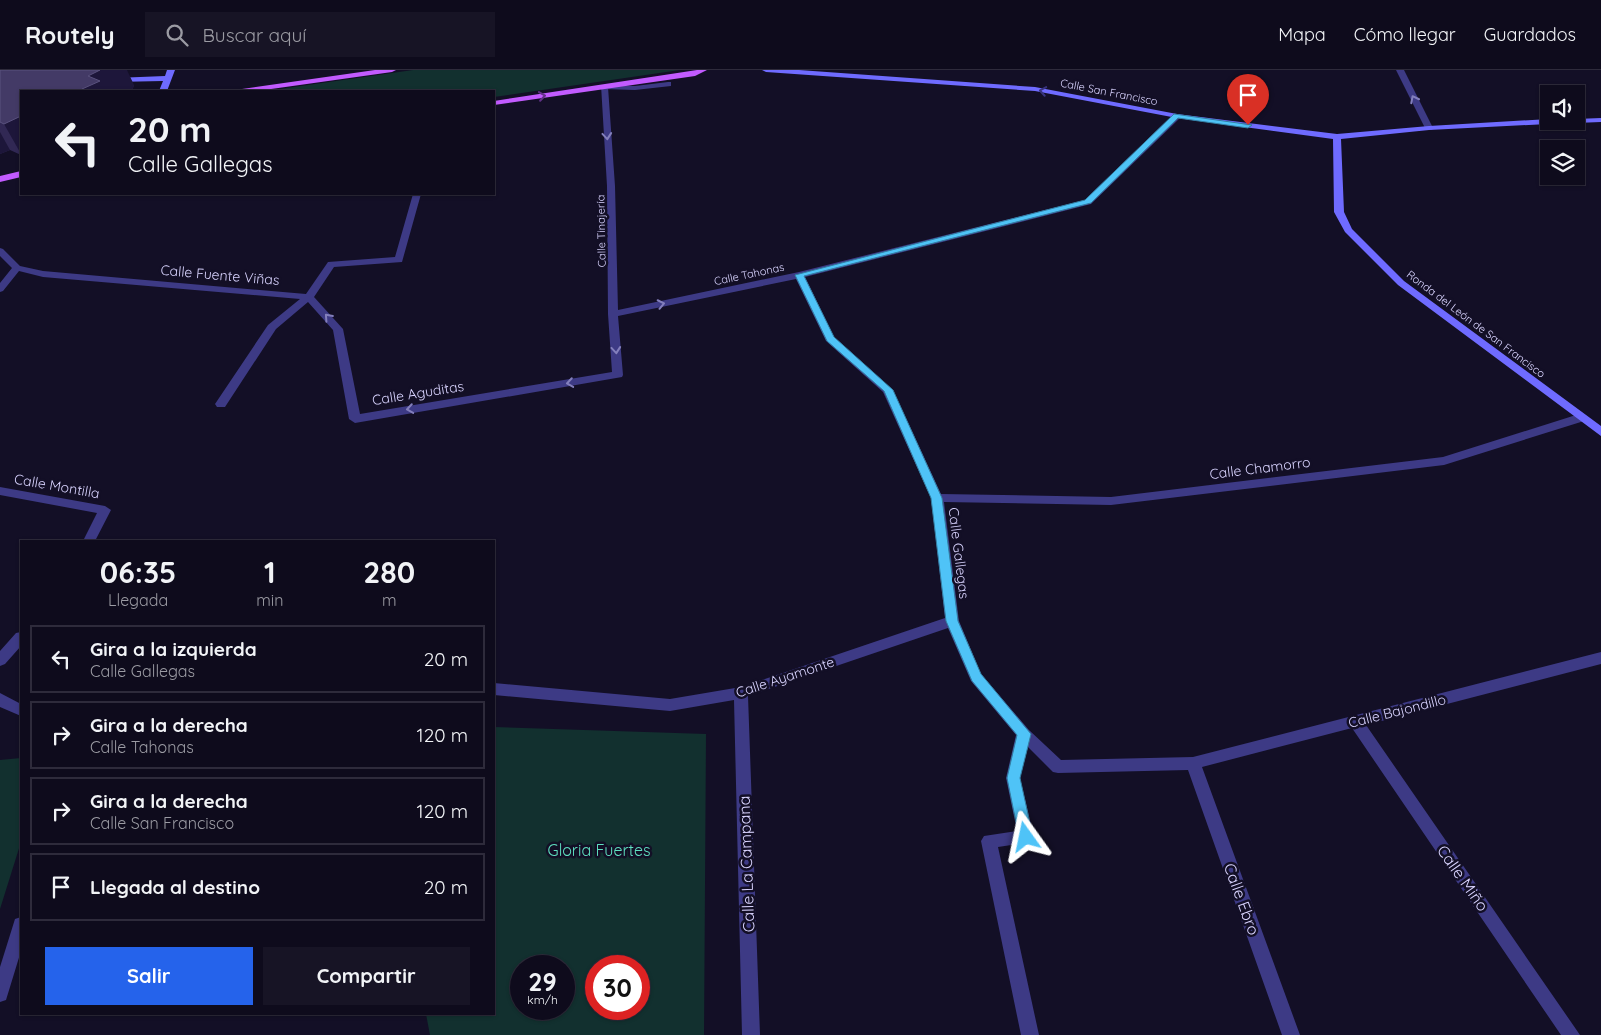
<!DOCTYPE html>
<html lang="es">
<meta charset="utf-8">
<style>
body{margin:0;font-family:Quicksand,sans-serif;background:#171425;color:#f1f3f6;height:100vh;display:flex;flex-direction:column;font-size:19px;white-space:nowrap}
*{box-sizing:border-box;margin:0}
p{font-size:16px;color:#9b9ba3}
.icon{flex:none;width:28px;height:28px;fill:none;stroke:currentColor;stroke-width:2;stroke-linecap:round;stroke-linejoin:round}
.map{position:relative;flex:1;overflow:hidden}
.side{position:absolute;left:20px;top:470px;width:475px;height:475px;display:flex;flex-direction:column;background:#0e0b1c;border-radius:0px;box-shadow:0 1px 4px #0004,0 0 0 1px #2e2b3b}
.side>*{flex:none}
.hud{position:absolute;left:20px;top:20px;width:475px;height:105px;border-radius:0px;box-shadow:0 1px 4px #0004,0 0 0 1px #2e2b3b;background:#0e0b1c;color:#f1f3f6;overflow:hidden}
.tools{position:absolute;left:1540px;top:15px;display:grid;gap:10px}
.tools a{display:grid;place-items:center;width:45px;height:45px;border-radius:0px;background:#0e0b1c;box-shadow:0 1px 4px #0004,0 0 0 1px #2e2b3b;font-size:25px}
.speed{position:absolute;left:510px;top:885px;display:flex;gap:10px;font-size:25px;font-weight:700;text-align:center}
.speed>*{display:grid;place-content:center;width:65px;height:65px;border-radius:50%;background:#0e0b1c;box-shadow:0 1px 4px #0004,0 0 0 1px #2e2b3b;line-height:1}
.speed small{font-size:12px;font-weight:400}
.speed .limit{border:8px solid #d22;background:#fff;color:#111}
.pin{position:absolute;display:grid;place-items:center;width:42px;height:42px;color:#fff;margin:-51px -21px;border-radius:50% 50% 50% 0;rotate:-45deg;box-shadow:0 0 5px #0007}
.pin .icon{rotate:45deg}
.me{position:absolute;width:55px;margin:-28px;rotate:348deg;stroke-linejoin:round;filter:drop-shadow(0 0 4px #0008)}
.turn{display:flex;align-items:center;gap:18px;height:105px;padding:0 25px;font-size:22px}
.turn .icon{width:65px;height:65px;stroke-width:2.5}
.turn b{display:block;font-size:35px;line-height:42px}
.eta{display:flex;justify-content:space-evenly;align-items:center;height:85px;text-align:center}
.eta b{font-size:30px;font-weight:700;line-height:35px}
.button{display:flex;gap:10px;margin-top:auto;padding:10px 25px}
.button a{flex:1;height:58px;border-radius:0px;background:#2563eb;color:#fff;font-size:20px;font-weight:700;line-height:58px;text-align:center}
.button a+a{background:#171425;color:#f1f3f6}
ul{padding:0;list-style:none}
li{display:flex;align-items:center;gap:15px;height:68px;margin:0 10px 8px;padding:0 15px;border:2px solid #2e2b3b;border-radius:0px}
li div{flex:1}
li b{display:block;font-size:19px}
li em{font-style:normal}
header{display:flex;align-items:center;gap:30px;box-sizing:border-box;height:70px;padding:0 25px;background:#0e0b1c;border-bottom:1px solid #2e2b3b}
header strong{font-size:24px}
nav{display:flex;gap:28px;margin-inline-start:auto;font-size:18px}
.search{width:350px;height:45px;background:#171425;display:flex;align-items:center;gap:12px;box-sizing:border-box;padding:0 18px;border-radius:0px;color:#9b9ba3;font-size:19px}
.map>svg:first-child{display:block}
.green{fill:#12302f;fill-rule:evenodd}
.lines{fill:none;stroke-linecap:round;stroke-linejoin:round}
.lane{fill:#3d3a85;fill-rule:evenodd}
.street{fill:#3d3a85;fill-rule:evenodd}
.secondary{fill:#6f6bff;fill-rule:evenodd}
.primary{fill:#c25bff;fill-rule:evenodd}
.wall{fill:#312854}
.shaded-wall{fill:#1d163a}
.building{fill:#433a66;stroke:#5a527e}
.oneway{stroke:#38347d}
.oneway2{stroke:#623188}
.oneway3{stroke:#837fbc}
.route{fill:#4fc3f7;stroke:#337fa1}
.labels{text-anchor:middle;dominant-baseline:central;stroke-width:5;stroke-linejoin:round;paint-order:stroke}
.far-street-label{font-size:11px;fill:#d9d4ff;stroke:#130f26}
.street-label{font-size:14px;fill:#d9d4ff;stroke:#130f26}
.near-park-label{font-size:16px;fill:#5fe0c0;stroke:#130f26}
.near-street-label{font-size:16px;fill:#d9d4ff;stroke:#130f26}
</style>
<header>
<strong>Routely</strong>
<div class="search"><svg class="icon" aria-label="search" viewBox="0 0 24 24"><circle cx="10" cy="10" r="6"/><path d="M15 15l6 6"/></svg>Buscar aquí</div>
<nav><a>Mapa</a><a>Cómo llegar</a><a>Guardados</a></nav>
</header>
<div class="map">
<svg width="1601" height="965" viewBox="0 0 1601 965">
<rect width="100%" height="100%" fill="#130f26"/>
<path class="green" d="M 413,0 L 680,0 L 494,27 L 494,21 L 266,21 Z
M 494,657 L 706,664 L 704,965 L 430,965 L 426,944 L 494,944 ZM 521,896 L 564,896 L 564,939 L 521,939 ZM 596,896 L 639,896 L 639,939 L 596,939 Z
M 21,688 L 21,772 L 0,839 L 0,690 Z"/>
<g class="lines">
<path class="lane" d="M 668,12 L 671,12 L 671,16 L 635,20 L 604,19 L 600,17 L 604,15 L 635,16 Z"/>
<path class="street" d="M 1396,0 L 1404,0 L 1433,58 L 1432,60 L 1425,58 Z
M 601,15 L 608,17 L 615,116 L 618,240 L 799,202 L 1085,130 L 1174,44 L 1180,44 L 1180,48 L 1091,134 L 805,207 L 834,267 L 893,320 L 941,424 L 1111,427 L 1443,387 L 1576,345 L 1584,345 L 1586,348 L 1584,351 L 1444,395 L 1111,435 L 944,432 L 959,551 L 981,604 L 1029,660 L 1061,690 L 1193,687 L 1601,582 L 1601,594 L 1366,655 L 1580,965 L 1561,965 L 1352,658 L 1202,697 L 1300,965 L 1282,965 L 1188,700 L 1058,703 L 1053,702 L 1028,677 L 1020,708 L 1034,767 L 1031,772 L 998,777 L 1039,965 L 1021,965 L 981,771 L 984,766 L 1017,761 L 1006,708 L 1016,665 L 971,611 L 948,558 L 748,626 L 760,965 L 742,965 L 734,630 L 670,641 L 494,625 L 494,613 L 670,629 L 741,617 L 945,548 L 931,428 L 883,322 L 826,271 L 796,209 L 618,246 L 623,305 L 622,307 L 355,353 L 349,349 L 333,260 L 308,232 L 276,259 L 225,337 L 217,337 L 215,334 L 268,255 L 300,229 L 43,207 L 19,201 L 3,221 L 0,222 L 0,213 L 12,198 L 0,186 L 0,178 L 3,179 L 20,196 L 43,201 L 306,224 L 328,192 L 395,187 L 413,124 L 421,124 L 402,192 L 334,197 L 314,227 L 343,259 L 360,344 L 612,302 L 608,244 L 607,116 Z
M 0,417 L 105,436 L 111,440 L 95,471 L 83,471 L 97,443 L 0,425 Z
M 21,562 L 21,576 L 5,594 L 0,596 L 0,581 L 16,563 Z
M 0,623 L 21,634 L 21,646 L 0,637 Z
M 21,847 L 21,881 L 6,930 L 0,932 L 0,897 L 15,849 Z"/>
<path class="secondary" d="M 167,0 L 175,0 L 167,21 L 159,21 L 163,11 L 115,12 L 111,10 L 115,8 L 165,6 Z
M 762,0 L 799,0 L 1035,17 L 1177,44 L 1337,64 L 1429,56 L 1549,49 L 1549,51 L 1571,51 L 1567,53 L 1429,60 L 1341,69 L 1344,142 L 1352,159 L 1404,211 L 1601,356 L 1601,366 L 1398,215 L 1345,162 L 1334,142 L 1333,69 L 1177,48 L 1035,21 L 766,2 Z
M 1601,48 L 1601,52 L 1576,53 L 1572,51 L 1576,51 L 1576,49 Z"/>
<path class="primary" d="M 375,0 L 396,0 L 392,2 L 257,21 L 238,21 L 242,19 Z
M 697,0 L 707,0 L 695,6 L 494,35 L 494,31 Z
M 21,101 L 21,107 L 0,112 L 0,106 Z"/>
</g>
<path class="wall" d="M 0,0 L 134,15 L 132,21 L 21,21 L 21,85 L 10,80 L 0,84 Z"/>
<path class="shaded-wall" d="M 100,0 L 127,0 L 134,15 L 132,21 L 83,21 L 82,19 L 88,6 Z
M 21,46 L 21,84 L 4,54 Z
M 0,62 L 10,80 L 0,84 Z"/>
<path class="building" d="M 0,0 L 100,0 L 88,6 L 100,11 L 82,19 L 88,21 L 21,21 L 21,46 L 4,54 L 0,52 Z"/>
<defs><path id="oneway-chevron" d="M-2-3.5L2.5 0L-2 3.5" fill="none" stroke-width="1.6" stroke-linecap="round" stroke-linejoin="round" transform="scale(1.25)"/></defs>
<use class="oneway" href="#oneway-chevron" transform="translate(1043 21) rotate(-170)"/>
<use class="oneway2" href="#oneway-chevron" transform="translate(542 26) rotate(-8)"/>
<g class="oneway3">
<use href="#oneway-chevron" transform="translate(1414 29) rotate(-117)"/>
<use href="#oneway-chevron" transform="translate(607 66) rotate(85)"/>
<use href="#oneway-chevron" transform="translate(661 234) rotate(-12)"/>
<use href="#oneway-chevron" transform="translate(328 247) rotate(-132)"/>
<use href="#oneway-chevron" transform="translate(616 280) rotate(85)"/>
<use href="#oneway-chevron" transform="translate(570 313) rotate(171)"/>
<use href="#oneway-chevron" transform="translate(410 339) rotate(171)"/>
</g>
<path class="route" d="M 1174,44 L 1252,55 L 1248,58 L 1178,48 L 1091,133 L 804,206 L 834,267 L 893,320 L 942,428 L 958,551 L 981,604 L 1031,664 L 1020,708 L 1033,767 L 1031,772 L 1026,773 L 1021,772 L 1019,767 L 1007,708 L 1017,665 L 972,611 L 946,551 L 931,428 L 884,321 L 827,271 L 795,205 L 1085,130 Z"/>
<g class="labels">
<g class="far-street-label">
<text transform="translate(1109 22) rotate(11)">Calle San Francisco</text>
<text transform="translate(601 161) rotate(-91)">Calle Tinajería</text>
<text transform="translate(749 204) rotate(-12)">Calle Tahonas</text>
<text transform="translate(1476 254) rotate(37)">Ronda del León de San Francisco</text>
</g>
<g class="street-label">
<text transform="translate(220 205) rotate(5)">Calle Fuente Viñas</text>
<text transform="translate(418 323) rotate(-9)">Calle Aguditas</text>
<text transform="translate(1260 398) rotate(-7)">Calle Chamorro</text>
<text transform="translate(57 416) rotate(10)">Calle Montilla</text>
<text transform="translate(959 483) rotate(83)">Calle Gallegas</text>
<text transform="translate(785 607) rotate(-18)">Calle Ayamonte</text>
<text transform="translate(1397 641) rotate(-14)">Calle Bajondillo</text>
</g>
<g class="near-park-label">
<text x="599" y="780">Gloria Fuertes</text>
</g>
<g class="near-street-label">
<text transform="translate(746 794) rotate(-92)">Calle La Campana</text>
<text transform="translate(1463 808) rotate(55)">Calle Miño</text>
<text transform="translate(1242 829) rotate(70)">Calle Ebro</text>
</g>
</g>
</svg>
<div class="tools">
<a><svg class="icon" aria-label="sound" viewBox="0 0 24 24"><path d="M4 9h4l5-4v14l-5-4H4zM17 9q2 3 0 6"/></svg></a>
<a><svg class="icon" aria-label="layers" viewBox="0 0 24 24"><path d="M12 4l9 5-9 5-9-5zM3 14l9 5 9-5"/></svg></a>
</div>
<div class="speed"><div>29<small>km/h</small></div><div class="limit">30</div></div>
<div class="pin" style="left:1248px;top:55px;background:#d93025"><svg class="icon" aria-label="arrive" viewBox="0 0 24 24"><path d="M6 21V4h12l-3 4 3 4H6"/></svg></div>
<svg class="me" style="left:1026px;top:767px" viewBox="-20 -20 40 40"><path d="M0-17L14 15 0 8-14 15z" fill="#4fc3f7" stroke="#fff" stroke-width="4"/></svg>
<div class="hud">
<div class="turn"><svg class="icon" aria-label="left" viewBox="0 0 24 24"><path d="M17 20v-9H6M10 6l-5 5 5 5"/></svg><div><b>20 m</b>Calle Gallegas</div></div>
</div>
<section class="side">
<div class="eta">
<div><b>06:35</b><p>Llegada</p></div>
<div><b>1</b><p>min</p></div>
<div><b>280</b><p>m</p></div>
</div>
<ul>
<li><svg class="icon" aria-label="left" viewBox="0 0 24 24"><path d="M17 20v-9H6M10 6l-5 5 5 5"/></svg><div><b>Gira a la izquierda</b><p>Calle Gallegas</p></div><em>20 m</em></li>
<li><svg class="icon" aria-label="right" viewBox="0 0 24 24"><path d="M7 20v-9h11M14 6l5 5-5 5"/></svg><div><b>Gira a la derecha</b><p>Calle Tahonas</p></div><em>120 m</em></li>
<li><svg class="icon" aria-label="right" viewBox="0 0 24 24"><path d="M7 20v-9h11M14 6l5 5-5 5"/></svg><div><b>Gira a la derecha</b><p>Calle San Francisco</p></div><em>120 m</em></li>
<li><svg class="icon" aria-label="arrive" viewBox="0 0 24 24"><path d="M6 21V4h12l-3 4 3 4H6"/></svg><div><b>Llegada al destino</b></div><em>20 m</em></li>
</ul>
<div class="button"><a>Salir</a><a>Compartir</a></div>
</section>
</div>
